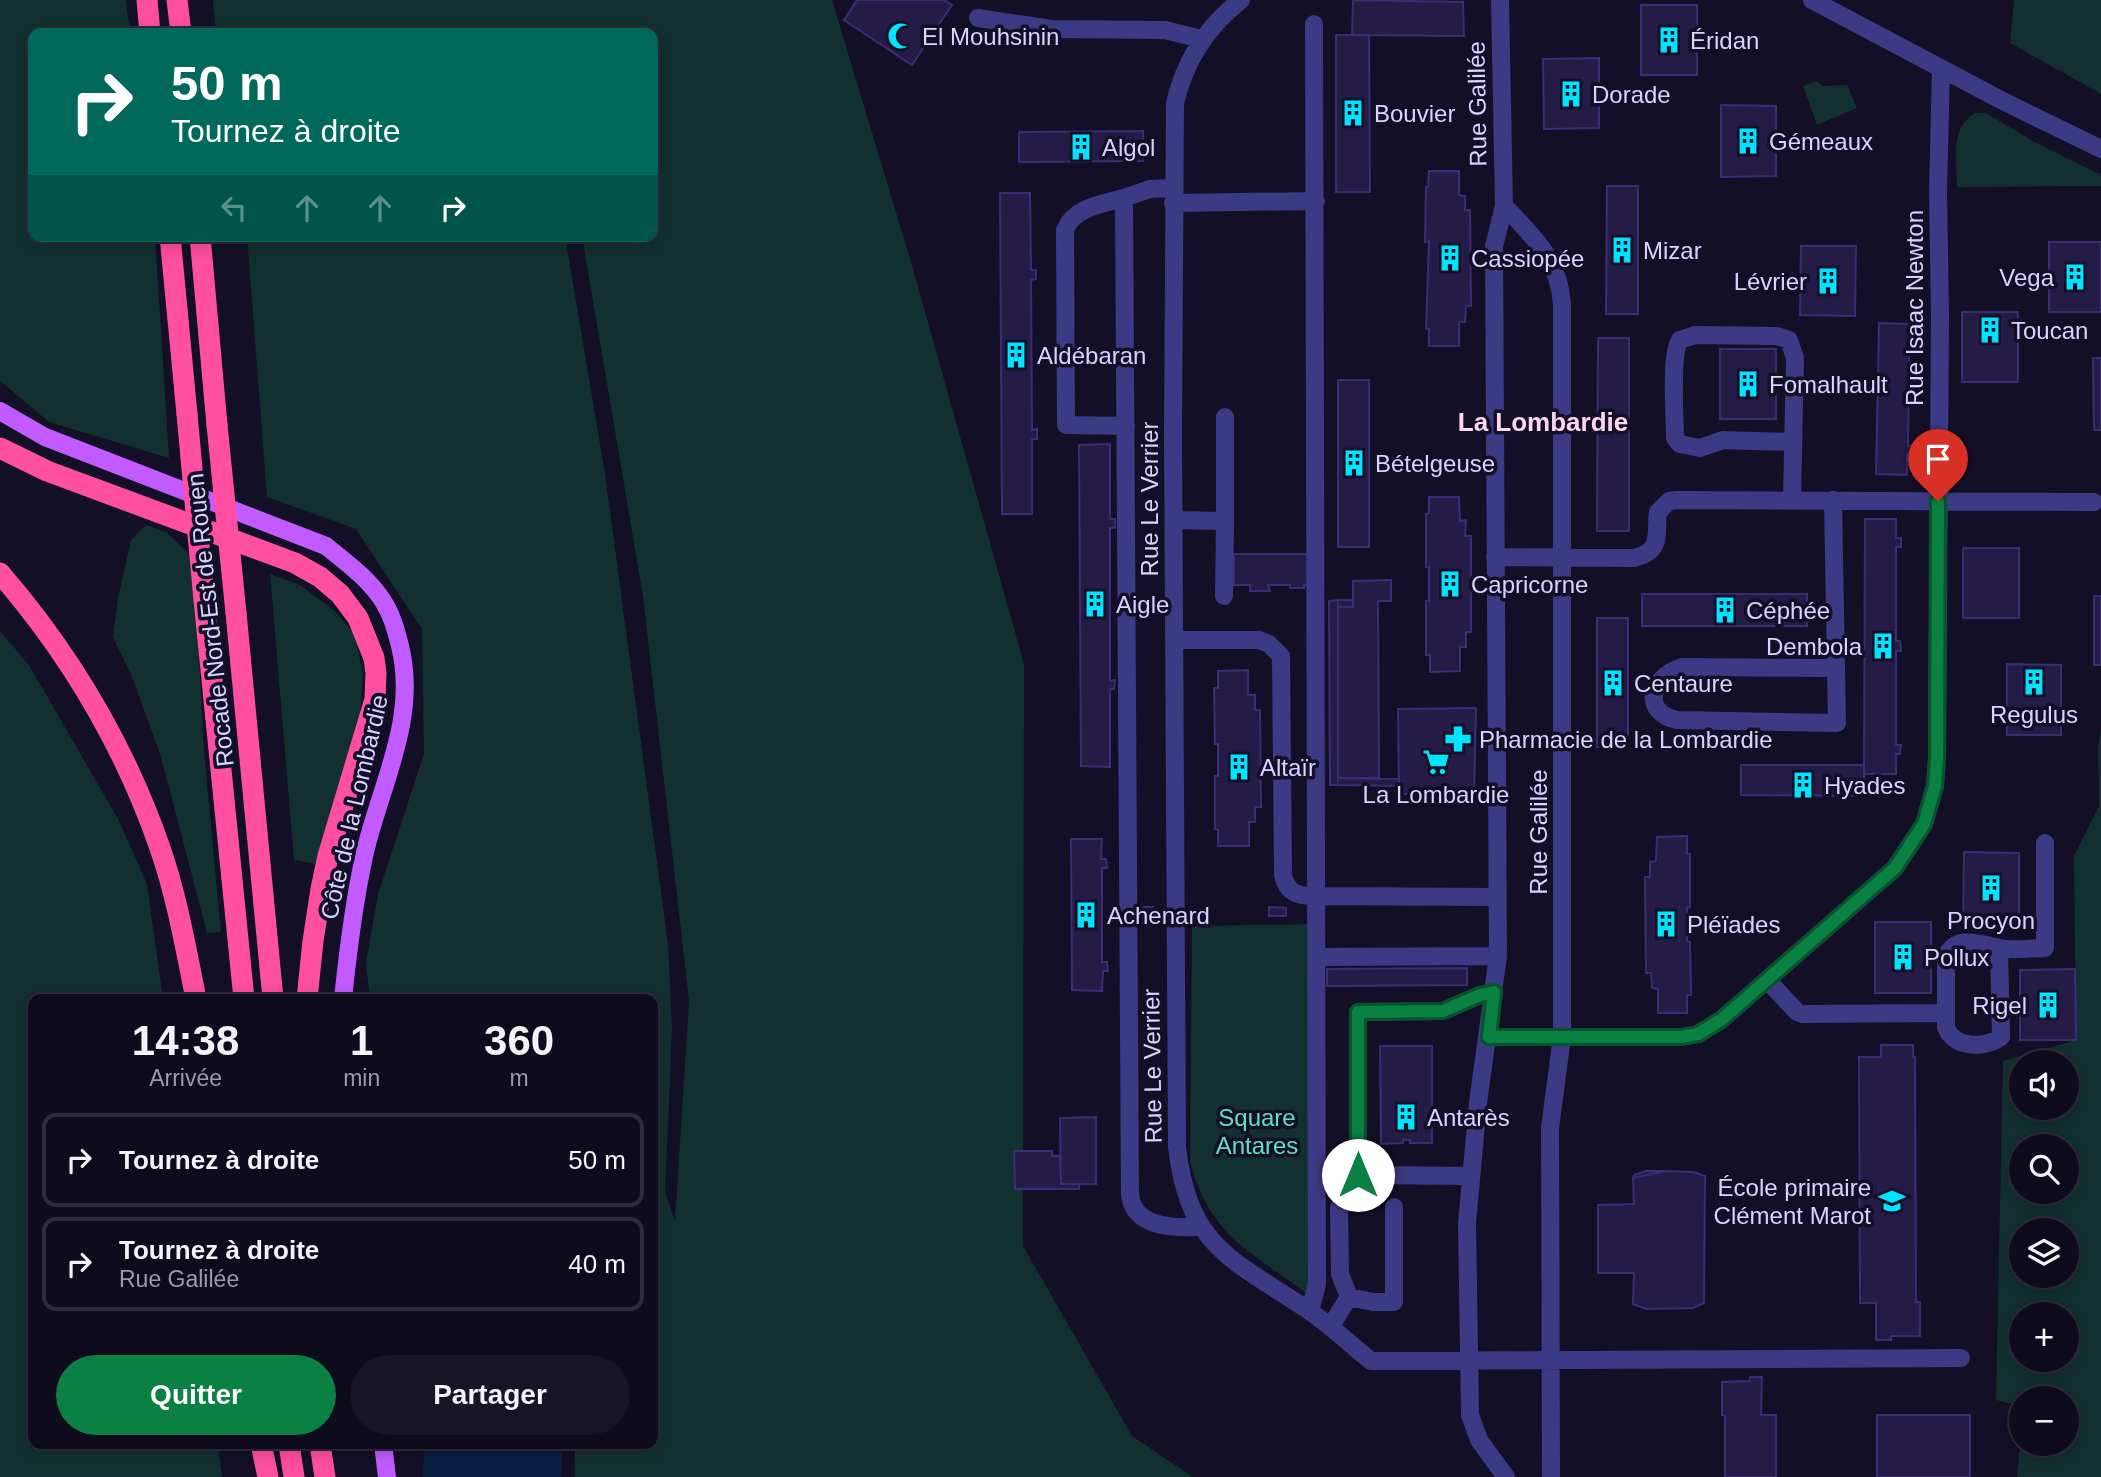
<!DOCTYPE html>
<html lang="fr">
<meta charset="utf-8">
<style>
body{margin:0;font-family:Arial,sans-serif;background:#171425;color:#f1f3f6;height:100vh;display:flex;flex-direction:column;font-size:26px;white-space:nowrap}
*{box-sizing:border-box;margin:0}
p{font-size:23px;color:#9b9ba3}
.icon{flex:none;width:38px;height:38px;fill:none;stroke:currentColor;stroke-width:2;stroke-linecap:round;stroke-linejoin:round}
.map{position:relative;flex:1;overflow:hidden}
.panel{position:absolute;left:28px;top:994px;width:630px;height:455px;display:flex;flex-direction:column;background:#0e0b1c;border-radius:14px;box-shadow:0 4px 18px #0003,0 0 0 2px #2e2b3b}
.panel>*{flex:none}
.hud{position:absolute;left:28px;top:28px;width:630px;height:214px;border-radius:14px;box-shadow:0 4px 18px #0003,0 0 0 2px #2e2b3b;background:#00695c;color:#fff;overflow:hidden}
.tools{position:absolute;left:2009px;top:1050px;display:grid;gap:14px}
.tools a{display:grid;place-items:center;width:70px;height:70px;border-radius:50%;background:#0e0b1c;box-shadow:0 4px 18px #0003,0 0 0 2px #2e2b3b;font-size:35px}
.pin{position:absolute;display:grid;place-items:center;width:60px;height:60px;color:#fff;margin:-72px -30px;border-radius:50% 50% 50% 0;rotate:-45deg;box-shadow:0 0 7px #0007}
.pin .icon{rotate:45deg}
.me{position:absolute;width:77px;margin:-38px;rotate:0deg;stroke-linejoin:round;filter:drop-shadow(0 0 5px #0008)}
.turn{display:flex;align-items:center;gap:24px;height:147px;padding:0 28px;font-size:32px}
.turn .icon{width:91px;height:91px;stroke-width:2.5}
.turn b{display:block;font-size:49px;line-height:60px}
.lanes{display:flex;align-items:center;height:66px;padding:0 28px;background:#0003;justify-content:center;gap:35px;direction:ltr}
.lanes .off{opacity:.35}
.eta{display:flex;justify-content:space-evenly;align-items:center;height:119px;text-align:center}
.eta b{font-size:42px;font-weight:700;line-height:49px}
.primary-button{display:flex;gap:14px;margin-top:auto;padding:14px 28px}
.primary-button a{flex:1;height:80px;border-radius:42px;background:#0b8043;color:#fff;font-size:28px;font-weight:700;line-height:80px;text-align:center}
.primary-button a+a{background:#171425;color:#f1f3f6}
ul{padding:0;list-style:none}
li{display:flex;align-items:center;gap:21px;height:94px;margin:0 14px 10px;padding:0 14px;border:4px solid #2e2b3b;border-radius:14px}
li div{flex:1}
li b{display:block;font-size:26px}
li em{font-style:normal}
.map>svg:first-child{display:block}
.green{fill:#12302f;fill-rule:evenodd}
.water{fill:#0a1f44}
.building{fill:#241b47;stroke:#3b2d73;stroke-width:2}
.lines{fill:none;stroke-linecap:round;stroke-linejoin:round}
.minor{stroke:#3d3a85;stroke-width:18}
.major{stroke:#c25bff;stroke-width:18}
.highway{stroke:#ff4fa3;stroke-width:21}
.highway-bridge{stroke:#ff4fa3;stroke-width:21}
.route-casing{stroke:#07532c;stroke-width:18}
.route{stroke:#0b8043;stroke-width:12}
.labels{text-anchor:middle;dominant-baseline:central;stroke-width:7;stroke-linejoin:round;paint-order:stroke}
.poi-label{font-size:24px;fill:#d9d4ff;stroke:#130f26;text-anchor:start}
.street-label{font-size:24px;fill:#d9d4ff;stroke:#130f26}
.park-label{font-size:24px;fill:#5fe0c0;stroke:#130f26}
.neighbourhood-label{font-size:26px;font-weight:bold;fill:#ffd6f0;stroke:#130f26}
</style>
<div class="map">
<svg width="2101" height="1477" viewBox="0 0 2101 1477">
<rect width="100%" height="100%" fill="#130f26"/>
<path class="green" d="M 0,0 L 126,0 L 130,33 L 33,33 L 33,236 L 155,236 L 169,458 L 49,422 L 0,381 Z
M 213,0 L 832,0 L 911,262 L 1024,664 L 1023,1246 L 1132,1436 L 1193,1477 L 575,1477 L 575,1444 L 653,1444 L 653,999 L 370,999 L 366,963 L 378,894 L 424,754 L 422,629 L 356,529 L 267,497 L 247,236 L 565,236 L 605,474 L 668,944 L 672,1028 L 665,1192 L 675,1221 L 689,1001 L 643,596 L 582,236 L 653,236 L 653,33 L 216,33 Z
M 2014,0 L 2101,0 L 2101,94 L 2010,43 Z
M 1816,81 L 1823,86 L 1847,85 L 1857,108 L 1817,125 L 1803,86 Z
M 1975,113 L 1986,113 L 2036,143 L 2101,175 L 2101,186 L 1957,187 C 1957,160 1949,129 1975,113 Z
M 146,525 L 166,532 L 188,553 L 195,582 L 204,751 L 221,932 L 207,933 L 161,757 L 133,679 L 113,637 L 118,598 L 131,540 Z
M 270,574 L 300,585 L 335,611 L 355,635 L 363,674 L 360,718 L 316,864 L 294,860 Z
M 0,631 L 29,665 L 118,819 L 147,884 L 163,999 L 33,999 L 33,1444 L 218,1444 L 222,1477 L 0,1477 Z
M 2101,729 L 2101,1477 L 2017,1477 L 2021,1434 L 2021,1444 L 2067,1444 L 2067,1398 L 2021,1398 L 2021,1406 L 1996,1400 L 2003,1061 L 2076,1040 L 2074,856 L 2099,806 L 2098,748 ZM 2021,1062 L 2067,1062 L 2067,1108 L 2021,1108 ZM 2021,1146 L 2067,1146 L 2067,1192 L 2021,1192 ZM 2021,1230 L 2067,1230 L 2067,1276 L 2021,1276 ZM 2021,1314 L 2067,1314 L 2067,1360 L 2021,1360 Z
M 1321,924 L 1324,1295 L 1317,1302 C 1259,1254 1211,1242 1190,1162 L 1192,926 Z"/>
<path class="water" d="M 424,1444 L 562,1444 L 561,1477 L 423,1477 Z"/>
<path class="building" d="M 857,0 L 944,0 L 952,5 L 935,30 L 937,32 L 931,41 L 929,39 L 912,65 L 844,20 Z
M 1353,0 L 1463,2 L 1464,36 L 1352,35 Z
M 1641,5 L 1697,5 L 1697,75 L 1641,75 Z
M 1336,35 L 1369,35 L 1370,192 L 1336,192 Z
M 1599,58 L 1599,128 L 1544,129 L 1543,59 Z
M 1721,105 L 1776,106 L 1776,176 L 1721,177 Z
M 1143,131 L 1143,161 L 1019,162 L 1019,132 Z
M 1429,171 L 1459,171 L 1459,195 L 1465,196 L 1465,210 L 1470,210 L 1471,306 L 1466,306 L 1465,322 L 1459,322 L 1459,346 L 1429,346 L 1429,329 L 1426,329 L 1429,241 L 1425,242 L 1426,187 L 1428,187 Z
M 1607,186 L 1638,186 L 1638,314 L 1606,314 Z
M 1000,193 L 1030,193 L 1031,270 L 1036,270 L 1036,279 L 1031,280 L 1032,430 L 1037,429 L 1037,439 L 1032,439 L 1032,514 L 1002,514 Z
M 2049,242 L 2101,242 L 2101,312 L 2049,312 Z
M 1801,246 L 1856,246 L 1855,316 L 1800,315 Z
M 1962,312 L 2018,312 L 2018,382 L 1962,382 Z
M 1879,323 L 1909,324 L 1909,343 L 1914,343 L 1914,351 L 1909,352 L 1908,446 L 1912,445 L 1912,455 L 1907,454 L 1907,475 L 1876,474 Z
M 1598,338 L 1629,338 L 1629,531 L 1597,531 Z
M 1720,349 L 1776,349 L 1776,419 L 1720,419 Z
M 2093,358 L 2101,358 L 2101,430 L 2094,430 Z
M 1338,380 L 1369,380 L 1369,547 L 1338,547 Z
M 1110,444 L 1110,519 L 1115,519 L 1115,528 L 1110,528 L 1110,681 L 1115,680 L 1114,689 L 1110,689 L 1110,767 L 1081,766 L 1079,445 Z
M 1429,497 L 1459,497 L 1460,521 L 1466,520 L 1465,536 L 1471,536 L 1471,632 L 1466,632 L 1466,647 L 1460,647 L 1460,671 L 1430,672 L 1430,655 L 1426,655 L 1426,601 L 1429,601 L 1429,567 L 1426,567 L 1426,514 L 1429,513 Z
M 1865,519 L 1896,519 L 1896,538 L 1901,538 L 1901,547 L 1896,547 L 1896,641 L 1900,641 L 1901,651 L 1896,651 L 1896,745 L 1901,745 L 1900,754 L 1896,754 L 1896,774 L 1864,774 Z
M 1963,548 L 2019,548 L 2019,618 L 1963,618 Z
M 1234,554 L 1308,554 L 1308,585 L 1304,585 L 1304,588 L 1290,588 L 1290,585 L 1268,585 L 1270,591 L 1250,591 L 1250,585 L 1234,585 Z
M 1391,580 L 1391,601 L 1378,601 L 1379,778 L 1338,778 L 1338,607 L 1353,607 L 1353,581 Z
M 1642,594 L 1807,594 L 1807,626 L 1642,626 Z
M 2094,596 L 2101,596 L 2101,665 L 2094,665 Z
M 1338,600 L 1353,600 L 1353,607 L 1338,607 Z
M 1338,600 L 1338,785 L 1330,785 L 1329,601 Z
M 1597,618 L 1628,618 L 1628,747 L 1597,747 Z
M 2007,664 L 2061,665 L 2061,735 L 2007,735 Z
M 1248,670 L 1248,695 L 1255,695 L 1255,710 L 1260,710 L 1261,807 L 1255,807 L 1255,822 L 1249,822 L 1249,846 L 1218,846 L 1218,830 L 1215,829 L 1215,776 L 1218,776 L 1218,744 L 1215,744 L 1214,688 L 1218,688 L 1218,671 Z
M 1476,708 L 1474,794 L 1399,794 L 1398,709 Z
M 1741,765 L 1864,765 L 1864,796 L 1741,795 Z
M 1338,778 L 1399,779 L 1399,786 L 1338,785 Z
M 1687,836 L 1687,854 L 1690,854 L 1690,907 L 1687,908 L 1687,941 L 1690,942 L 1691,995 L 1687,995 L 1687,1013 L 1658,1013 L 1658,989 L 1652,988 L 1651,973 L 1646,973 L 1645,877 L 1650,877 L 1650,862 L 1656,861 L 1657,837 Z
M 1071,839 L 1102,839 L 1101,859 L 1106,859 L 1107,868 L 1102,868 L 1102,962 L 1107,962 L 1108,971 L 1103,971 L 1102,991 L 1072,990 Z
M 1964,852 L 2019,853 L 2019,923 L 1963,923 Z
M 1141,907 L 1153,907 L 1153,926 L 1141,926 Z
M 1269,907 L 1286,908 L 1286,916 L 1269,916 Z
M 1875,922 L 1931,922 L 1931,993 L 1875,993 Z
M 1467,968 L 1467,985 L 1327,986 L 1327,969 Z
M 2075,969 L 2076,1040 L 2020,1040 L 2020,970 Z
M 1881,1045 L 1913,1045 L 1913,1057 L 1915,1057 L 1916,1302 L 1920,1302 L 1920,1336 L 1891,1336 L 1891,1340 L 1876,1340 L 1876,1303 L 1860,1303 L 1859,1057 L 1881,1057 Z
M 1380,1046 L 1432,1046 L 1432,1143 L 1410,1143 L 1410,1140 L 1403,1140 L 1403,1143 L 1381,1144 Z
M 1096,1117 L 1096,1184 L 1061,1184 L 1060,1118 Z
M 1014,1151 L 1052,1151 L 1052,1156 L 1060,1156 L 1061,1184 L 1079,1184 L 1079,1189 L 1015,1189 Z
M 1646,1171 L 1666,1171 L 1633,1178 L 1634,1175 Z
M 1666,1171 L 1693,1172 L 1705,1176 L 1704,1303 L 1693,1308 L 1646,1309 L 1633,1304 L 1634,1273 L 1598,1273 L 1598,1205 L 1634,1204 L 1633,1178 Z
M 1750,1377 L 1762,1377 L 1761,1415 L 1776,1415 L 1776,1477 L 1725,1477 L 1725,1416 L 1722,1415 L 1722,1382 L 1750,1381 Z
M 1877,1415 L 1970,1415 L 1970,1477 L 1877,1477 Z"/>
<g class="lines">
<path class="minor" d="M 1241,0 C 1206,27 1185,60 1175,103 L 1173,437 L 1177,1147 C 1189,1248 1232,1259 1308,1310 C 1330,1325 1350,1344 1371,1361 L 1961,1358
M 1500,0 L 1504,206 L 1494,246 L 1498,956 L 1478,1103 L 1467,1223 L 1470,1415 L 1479,1440 L 1506,1477
M 1812,0 L 1999,99 L 2101,149
M 978,18 L 1051,29 L 1165,30 L 1201,39
M 1173,188 L 1150,189 L 1124,198 L 1130,1194 C 1133,1228 1174,1228 1200,1227
M 1124,198 C 1103,204 1074,207 1065,230 L 1066,425 L 1126,426
M 1173,203 L 1316,201
M 1504,206 C 1534,237 1559,260 1562,304 L 1562,1037 L 1550,1128 L 1551,1477
M 1792,442 L 1723,440 L 1700,448 L 1680,444 L 1675,438 C 1675,417 1670,354 1680,340 L 1695,335 L 1777,336 L 1789,340 L 1795,358 L 1792,500
M 1833,500 L 1837,723 L 1677,720 C 1641,712 1650,677 1682,667 L 1835,668
M 1174,520 L 1225,521 L 1225,417
M 1495,557 L 1634,558 C 1663,551 1655,536 1658,512 L 1669,501 L 1677,500 L 2094,502
M 1224,596 L 1225,521
M 1174,640 L 1259,640 L 1269,644 L 1281,656 L 1283,875 C 1287,893 1297,896 1315,896 L 1497,897
M 1999,948 L 2001,1037 C 1984,1049 1953,1048 1946,1027 L 1946,957 C 1956,933 1982,945 2000,948 C 2014,951 2031,948 2045,948 L 2045,843
M 1316,957 L 1498,956
M 1767,980 L 1797,1012 L 1802,1014 L 1945,1013
M 1489,1037 L 1681,1037 L 1698,1034 L 1721,1020 L 1895,868 L 1924,824 L 1935,786 L 1937,758 L 1940,315 L 1938,192 L 1941,68
M 1471,1176 L 1358,1175 L 1358,1012 L 1443,1011 L 1480,995 L 1494,992
M 1339,1207 L 1340,1274 L 1349,1297
M 1310,1311 L 1317,1284 L 1314,24
M 1330,1327 L 1349,1297 L 1373,1302 L 1394,1302 L 1394,1207"/>
<path class="major" d="M 0,411 L 45,437 L 326,546 C 347,563 369,579 383,601 C 392,615 396,630 400,646 C 418,718 381,784 365,852 C 354,901 348,950 343,999
M 383,1444 L 387,1477"/>
<path class="highway" d="M 147,0 L 150,33
M 177,0 L 181,33
M 170,236 L 187,414
M 200,236 L 217,425
M 0,448 L 47,471 L 295,563 L 320,577 L 340,594 L 358,618 L 374,658 L 376,673 L 375,699 L 328,856 L 321,889 L 313,941 L 307,999
M 0,573 C 70,654 125,747 160,848 C 177,897 186,949 196,999
M 204,600 L 244,999
M 236,613 L 273,999
M 261,1444 L 268,1477
M 289,1444 L 294,1477
M 320,1444 L 325,1477"/>
<path class="highway-bridge" d="M 187,414 L 204,600
M 217,425 L 236,613"/>
</g>
<g class="lines">
<g class="route-casing">
<path id="route" d="M 1358,1175 L 1358,1012 L 1443,1011 L 1480,995 L 1494,992 L 1489,1037 L 1681,1037 L 1698,1034 L 1721,1020 L 1895,868 L 1924,824 L 1935,786 L 1937,758 L 1938,501"/>
</g>
<use href="#route" class="route"/>
</g>
<defs>
<g id="mosque-bare" transform="scale(2.1)"><path d="M3.5-4.9A6 6 0 1 0 3.5 4.9A5 5 0 1 1 3.5-4.9Z" fill="#00e5ff" stroke="#130f26" stroke-width="2.5" paint-order="stroke"/></g>
<g id="building-bare" transform="scale(2.1)"><path d="M-4-6H4V6H1V3H-1V6H-4ZM-2.5-4.3h1.7v1.8h-1.7ZM.8-4.3h1.7v1.8H.8ZM-2.5-1h1.7V.8h-1.7ZM.8-1h1.7V.8H.8Z" fill="#00e5ff" stroke="#130f26" stroke-width="2.5" paint-order="stroke"/></g>
<g id="pharmacy-bare" transform="scale(2.1)"><path d="M-2-6h4v4h4v4h-4v4h-4v-4h-4v-4h4Z" fill="#00e5ff" stroke="#130f26" stroke-width="2.5" paint-order="stroke"/></g>
<g id="supermarket-bare" transform="scale(2.1)"><path d="M-6-5.5h2.5l.6 2H6L4.5 2H-2.5L-4.4-4H-6ZM-1.5 3.2a1.3 1.3 0 1 0 .1 0ZM3 3.2a1.3 1.3 0 1 0 .1 0Z" fill="#00e5ff" stroke="#130f26" stroke-width="2.5" paint-order="stroke"/></g>
<g id="school-bare" transform="scale(2.1)"><path d="M0-5L7-2L0 1L-7-2ZM-4 1L0 2.5L4 1V4Q0 6-4 4Z" fill="#00e5ff" stroke="#130f26" stroke-width="2.5" paint-order="stroke"/></g>
</defs>
<g fill-rule="evenodd">
<use href="#mosque-bare" x="901" y="36"/>
<use href="#building-bare" x="1669" y="40"/>
<use href="#building-bare" x="1571" y="94"/>
<use href="#building-bare" x="1353" y="113"/>
<use href="#building-bare" x="1748" y="141"/>
<use href="#building-bare" x="1081" y="147"/>
<use href="#building-bare" x="1622" y="250"/>
<use href="#building-bare" x="1450" y="258"/>
<use href="#building-bare" x="2075" y="277"/>
<use href="#building-bare" x="1828" y="281"/>
<use href="#building-bare" x="1990" y="330"/>
<use href="#building-bare" x="1016" y="355"/>
<use href="#building-bare" x="1748" y="384"/>
<use href="#building-bare" x="1354" y="463"/>
<use href="#building-bare" x="1450" y="584"/>
<use href="#building-bare" x="1095" y="604"/>
<use href="#building-bare" x="1725" y="610"/>
<use href="#building-bare" x="1883" y="646"/>
<use href="#building-bare" x="2034" y="682"/>
<use href="#building-bare" x="1613" y="683"/>
<use href="#pharmacy-bare" x="1458" y="739"/>
<use href="#supermarket-bare" x="1436" y="762"/>
<use href="#building-bare" x="1239" y="767"/>
<use href="#building-bare" x="1803" y="785"/>
<use href="#building-bare" x="1991" y="888"/>
<use href="#building-bare" x="1086" y="915"/>
<use href="#building-bare" x="1666" y="924"/>
<use href="#building-bare" x="1903" y="957"/>
<use href="#building-bare" x="2048" y="1005"/>
<use href="#building-bare" x="1406" y="1117"/>
<use href="#school-bare" x="1892" y="1201"/>
</g>
<g class="labels">
<g class="poi-label">
<text x="922" y="36">El Mouhsinin</text>
<text x="1690" y="40">Éridan</text>
<text x="1592" y="94">Dorade</text>
<text x="1374" y="113">Bouvier</text>
<text x="1769" y="141">Gémeaux</text>
<text x="1102" y="147">Algol</text>
<text x="1643" y="250">Mizar</text>
<text x="1471" y="258">Cassiopée</text>
<text x="2054" y="277" text-anchor="end">Vega</text>
<text x="1807" y="281" text-anchor="end">Lévrier</text>
<text x="2011" y="330">Toucan</text>
<text x="1037" y="355">Aldébaran</text>
<text x="1769" y="384">Fomalhault</text>
<text x="1375" y="463">Bételgeuse</text>
<text x="1471" y="584">Capricorne</text>
<text x="1116" y="604">Aigle</text>
<text x="1746" y="610">Céphée</text>
<text x="1862" y="646" text-anchor="end">Dembola</text>
<text x="1634" y="683">Centaure</text>
<text x="2034" y="714" text-anchor="middle">Regulus</text>
<text x="1479" y="739">Pharmacie de la Lombardie</text>
<text x="1260" y="767">Altaïr</text>
<text x="1824" y="785">Hyades</text>
<text x="1436" y="794" text-anchor="middle">La Lombardie</text>
<text x="1107" y="915">Achenard</text>
<text x="1991" y="920" text-anchor="middle">Procyon</text>
<text x="1687" y="924">Pléïades</text>
<text x="1924" y="957">Pollux</text>
<text x="2027" y="1005" text-anchor="end">Rigel</text>
<text x="1427" y="1117">Antarès</text>
<text x="1871" y="1187" text-anchor="end">École primaire<tspan x="1871" dy="28">Clément Marot</tspan></text>
</g>
<g class="street-label">
<text transform="translate(1477 104) rotate(-91)">Rue Galilée</text>
<text transform="translate(1914 308) rotate(-90)">Rue Isaac Newton</text>
<text transform="translate(1149 499) rotate(-90)">Rue Le Verrier</text>
<text transform="translate(210 620) rotate(-96)">Rocade Nord-Est de Rouen</text>
<text transform="translate(354 807) rotate(-77)">Côte de la Lombardie</text>
<text transform="translate(1538 832) rotate(-90)">Rue Galilée</text>
<text transform="translate(1152 1066) rotate(-91)">Rue Le Verrier</text>
</g>
<g class="park-label">
<text x="1257" y="1117">Square<tspan x="1257" dy="28">Antares</tspan></text>
</g>
<g class="neighbourhood-label">
<text x="1543" y="422">La Lombardie</text>
</g>
</g>
</svg>
<div class="tools">
<a><svg class="icon" aria-label="sound" viewBox="0 0 24 24"><path d="M4 9h4l5-4v14l-5-4H4zM17 9q2 3 0 6"/></svg></a>
<a><svg class="icon" aria-label="search" viewBox="0 0 24 24"><circle cx="10" cy="10" r="6"/><path d="M15 15l6 6"/></svg></a>
<a><svg class="icon" aria-label="layers" viewBox="0 0 24 24"><path d="M12 4l9 5-9 5-9-5zM3 14l9 5 9-5"/></svg></a>
<a>+</a>
<a>−</a>
</div>
<div class="pin" style="left:1938px;top:501px;background:#d93025"><svg class="icon" aria-label="arrive" viewBox="0 0 24 24"><path d="M6 21V4h12l-3 4 3 4H6"/></svg></div>
<svg class="me" style="left:1358px;top:1175px" viewBox="-20 -20 40 40"><circle r="19" fill="#fff"/><path d="M0-13L10 11 0 6-10 11z" fill="#0b8043"/></svg>
<div class="hud">
<div class="turn"><svg class="icon" aria-label="right" viewBox="0 0 24 24"><path d="M7 20v-9h11M14 6l5 5-5 5"/></svg><div><b>50 m</b>Tournez à droite</div></div>
<div class="lanes"><svg class="icon off" aria-label="left" viewBox="0 0 24 24"><path d="M17 20v-9H6M10 6l-5 5 5 5"/></svg><svg class="icon off" aria-label="ahead" viewBox="0 0 24 24"><path d="M12 20V5M6 11l6-6 6 6"/></svg><svg class="icon off" aria-label="ahead" viewBox="0 0 24 24"><path d="M12 20V5M6 11l6-6 6 6"/></svg><svg class="icon" aria-label="right" viewBox="0 0 24 24"><path d="M7 20v-9h11M14 6l5 5-5 5"/></svg></div>
</div>
<section class="panel">
<div class="eta">
<div><b>14:38</b><p>Arrivée</p></div>
<div><b>1</b><p>min</p></div>
<div><b>360</b><p>m</p></div>
</div>
<ul>
<li><svg class="icon" aria-label="right" viewBox="0 0 24 24"><path d="M7 20v-9h11M14 6l5 5-5 5"/></svg><div><b>Tournez à droite</b></div><em>50 m</em></li>
<li><svg class="icon" aria-label="right" viewBox="0 0 24 24"><path d="M7 20v-9h11M14 6l5 5-5 5"/></svg><div><b>Tournez à droite</b><p>Rue Galilée</p></div><em>40 m</em></li>
</ul>
<div class="primary-button"><a>Quitter</a><a>Partager</a></div>
</section>
</div>
